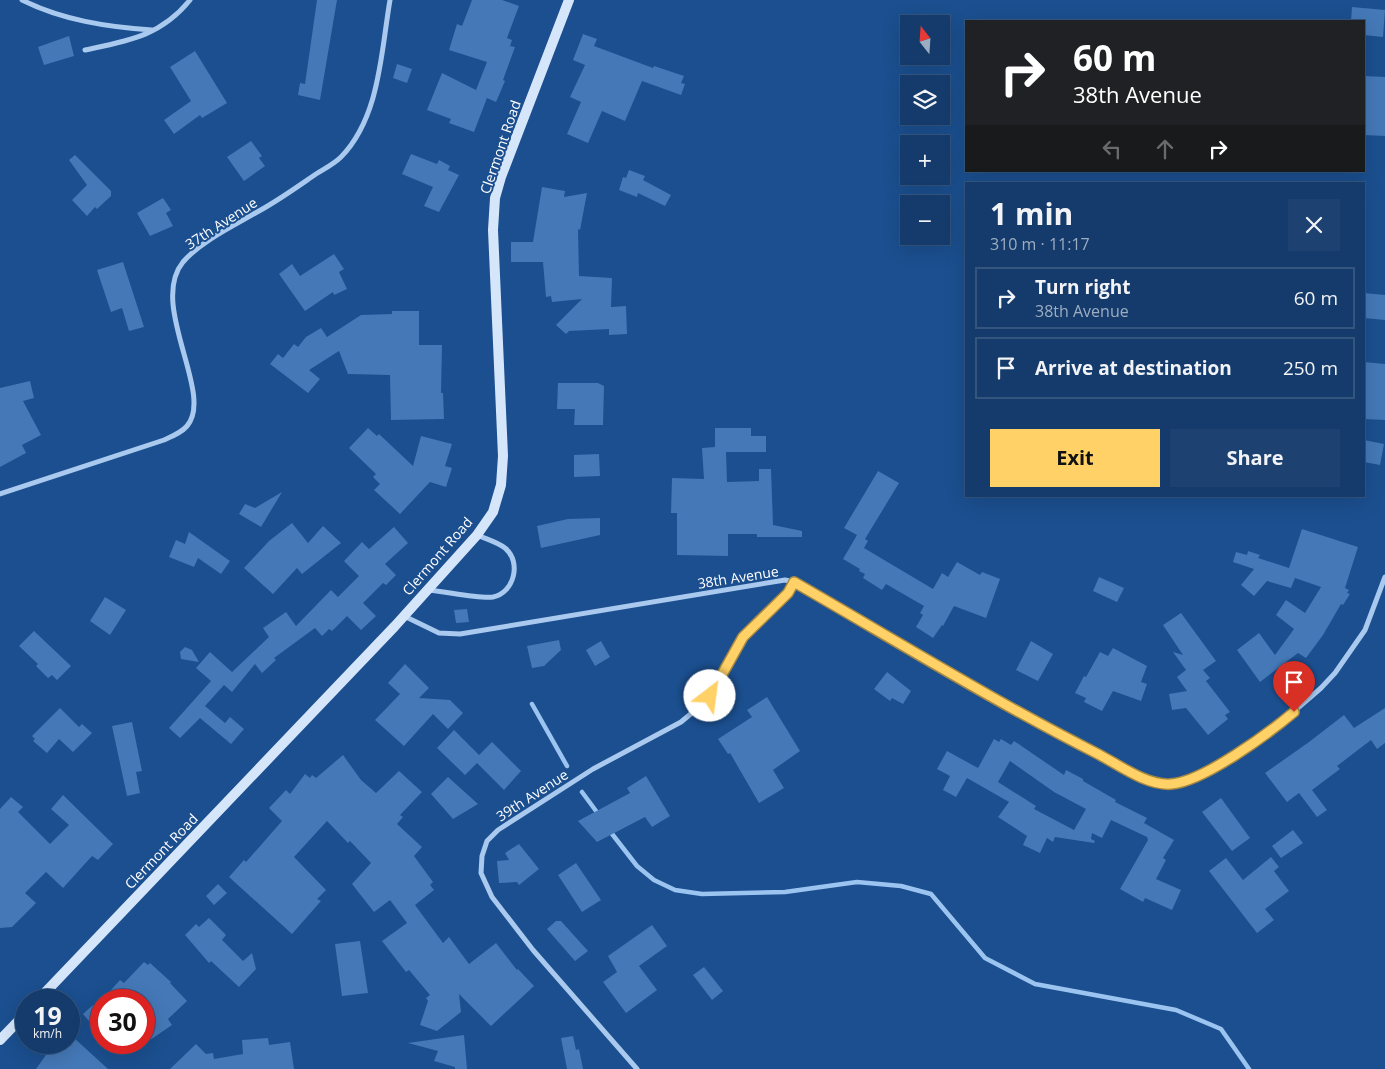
<!DOCTYPE html>
<meta charset="utf-8">
<style>
body{margin:0;font-family:"Open Sans",sans-serif;background:#1d4271;color:#f1f3f6;height:100vh;display:flex;flex-direction:column;font-size:19px;white-space:nowrap}
*{box-sizing:border-box;margin:0}
p{font-size:16px;color:#9dadc1}
.icon{flex:none;width:28px;height:28px;fill:none;stroke:currentColor;stroke-width:2;stroke-linecap:round;stroke-linejoin:round}
.map{position:relative;flex:1;overflow:hidden}
.panel{position:absolute;left:965px;top:182px;width:400px;height:315px;display:flex;flex-direction:column;background:#143b6b;border-radius:0px;box-shadow:0 5px 20px #0002,0 0 0 1px #33557e}
.panel>*{flex:none}
.guide{position:absolute;left:965px;top:20px;width:400px;height:152px;border-radius:0px;box-shadow:0 5px 20px #0002,0 0 0 1px #33557e;background:#202124;color:#fff;overflow:hidden}
.needle{width:32px;rotate:343deg}
.fabs{position:absolute;left:900px;top:15px;display:grid;gap:10px}
.fabs a{display:grid;place-items:center;width:50px;height:50px;border-radius:0px;background:#143b6b;box-shadow:0 5px 20px #0002,0 0 0 1px #33557e;font-size:25px}
.speed{position:absolute;left:15px;top:989px;display:flex;gap:10px;font-size:25px;font-weight:700;text-align:center}
.speed>*{display:grid;place-content:center;width:65px;height:65px;border-radius:50%;background:#143b6b;box-shadow:0 5px 20px #0002,0 0 0 1px #33557e;line-height:1}
.speed small{font-size:12px;font-weight:400}
.speed .limit{border:8px solid #d22;background:#fff;color:#111}
.pin{position:absolute;display:grid;place-items:center;width:42px;height:42px;color:#fff;margin:-51px -21px;border-radius:50% 50% 50% 0;rotate:-45deg;box-shadow:0 0 5px #0007}
.pin .icon{rotate:45deg}
.me{position:absolute;width:55px;margin:-28px;rotate:30deg;stroke-linejoin:round;filter:drop-shadow(0 0 4px #0008)}
.turn{display:flex;align-items:center;gap:18px;height:105px;padding:0 25px;font-size:22px}
.turn .icon{width:65px;height:65px;stroke-width:2.5}
.turn b{display:block;font-size:35px;line-height:42px}
.lanes{display:flex;align-items:center;height:48px;padding:0 25px;background:#0003;justify-content:center;gap:25px;direction:ltr}
.lanes .off{opacity:.35}
.round{display:grid;place-items:center;flex:none;width:52px;height:52px;border-radius:0px;background:#1d4271}
.head{display:flex;align-items:center;justify-content:space-between;height:85px;padding:0 25px}
h1{font-size:30px;font-weight:700;line-height:38px}
.cta{display:flex;gap:10px;margin-top:auto;padding:10px 25px}
.cta a{flex:1;height:58px;border-radius:0px;background:#ffd166;color:#111;font-size:20px;font-weight:700;line-height:58px;text-align:center}
.cta a+a{background:#1d4271;color:#f1f3f6}
ul{padding:0;list-style:none}
li{display:flex;align-items:center;gap:15px;height:62px;margin:0 10px 8px;padding:0 15px;border:2px solid #33557e;border-radius:0px}
li div{flex:1}
li b{display:block;font-size:19px}
li em{font-style:normal}
.map>svg:first-child{display:block}
.lines{fill:none;stroke-linecap:round;stroke-linejoin:round}
.stream{stroke:#9cc4f0;stroke-width:4.5}
.building{fill:#4478b7;fill-rule:evenodd}
.street{stroke:#a9c9ee;stroke-width:5}
.secondary{stroke:#d6e6fa;stroke-width:10}
.route-casing{stroke:#a68842;stroke-width:12}
.route{stroke:#ffd166;stroke-width:9}
.labels{text-anchor:middle;dominant-baseline:central;stroke-width:4;stroke-linejoin:round;paint-order:stroke}
.street-label{font-size:14px;fill:#fff;stroke:#1b4f8f}
</style>
<div class="map">
<svg width="1385" height="1069" viewBox="0 0 1385 1069">
<rect width="100%" height="100%" fill="#1b4f8f"/>
<g class="lines">
<path class="stream" d="M 532,704 L 567,766
M 582,792 L 599,815
M 609,830 L 637,866 L 654,880 L 675,890 L 702,894 L 785,892 L 857,882 L 901,886 L 931,894 L 985,958 L 1035,984 L 1176,1010 L 1221,1029 L 1249,1069"/>
</g>
<path class="building" d="M 317,0 L 337,0 L 320,100 L 298,95 L 300,83 L 305,84 Z
M 472,0 L 502,0 L 519,6 L 507,38 L 512,40 L 510,46 L 515,47 L 503,80 L 505,81 L 496,102 L 487,98 L 474,132 L 449,123 L 451,119 L 427,110 L 442,73 L 476,90 L 487,62 L 449,50 L 457,24 L 462,26 Z
M 1352,7 L 1385,10 L 1383,37 L 1364,35 L 1364,21 L 1351,21 Z
M 583,34 L 597,39 L 594,46 L 653,68 L 654,66 L 684,76 L 681,83 L 685,84 L 681,95 L 642,81 L 625,121 L 602,111 L 588,143 L 567,134 L 581,102 L 570,97 L 585,65 L 573,60 Z
M 69,36 L 74,56 L 44,65 L 38,47 Z
M 195,51 L 227,103 L 202,118 L 200,115 L 174,134 L 164,120 L 191,101 L 170,67 Z
M 397,64 L 412,69 L 407,83 L 393,78 Z
M 1364,76 L 1385,77 L 1385,136 L 1364,135 L 1366,99 L 1364,99 Z
M 251,141 L 262,156 L 259,158 L 265,166 L 244,181 L 227,157 Z
M 411,154 L 437,164 L 439,160 L 450,166 L 448,170 L 459,175 L 439,212 L 424,206 L 433,187 L 402,174 Z
M 75,155 L 111,191 L 111,196 L 97,209 L 95,207 L 87,216 L 72,200 L 87,185 L 69,160 Z
M 629,170 L 645,176 L 643,180 L 671,195 L 665,206 L 638,193 L 637,197 L 619,190 L 623,177 L 626,178 Z
M 542,187 L 565,191 L 564,197 L 587,193 L 580,230 L 578,229 L 579,276 L 612,278 L 611,307 L 626,306 L 627,334 L 609,335 L 609,329 L 569,331 L 566,334 L 556,325 L 582,299 L 552,302 L 551,296 L 546,297 L 543,262 L 511,262 L 511,242 L 533,242 Z
M 163,198 L 171,210 L 166,213 L 173,226 L 150,236 L 137,213 Z
M 334,254 L 344,269 L 339,272 L 347,289 L 334,295 L 333,292 L 305,311 L 279,274 L 292,264 L 300,276 Z
M 123,262 L 144,327 L 129,331 L 122,308 L 111,312 L 97,270 Z
M 1364,293 L 1385,295 L 1385,320 L 1364,318 Z
M 392,311 L 419,311 L 419,345 L 442,345 L 441,393 L 443,393 L 444,419 L 391,420 L 390,375 L 348,374 L 339,351 L 309,370 L 320,379 L 308,393 L 270,364 L 278,354 L 283,358 L 294,344 L 298,347 L 306,337 L 321,328 L 327,337 L 361,315 L 392,314 Z
M 1364,362 L 1385,364 L 1385,420 L 1364,419 Z
M 30,381 L 34,398 L 23,401 L 41,435 L 22,445 L 26,453 L 0,467 L 0,388 Z
M 558,383 L 598,383 L 604,386 L 603,425 L 574,425 L 575,409 L 557,409 Z
M 368,428 L 377,436 L 379,434 L 413,466 L 421,436 L 452,444 L 445,466 L 452,468 L 446,487 L 430,482 L 400,514 L 374,490 L 380,484 L 373,477 L 376,474 L 349,448 Z
M 715,428 L 751,428 L 751,436 L 766,436 L 766,452 L 726,452 L 727,482 L 759,481 L 759,469 L 771,469 L 773,525 L 802,531 L 802,537 L 757,537 L 757,534 L 728,534 L 728,556 L 677,555 L 677,513 L 671,513 L 672,478 L 704,479 L 702,448 L 715,447 Z
M 1364,440 L 1384,444 L 1380,465 L 1364,462 Z
M 599,454 L 600,476 L 574,477 L 574,455 Z
M 878,471 L 899,483 L 865,539 L 868,541 L 864,548 L 933,589 L 942,573 L 948,577 L 957,562 L 980,575 L 982,572 L 1000,579 L 986,618 L 954,606 L 943,626 L 942,625 L 933,638 L 916,627 L 923,615 L 920,613 L 924,606 L 886,584 L 882,590 L 863,578 L 865,574 L 859,571 L 860,569 L 843,559 L 857,535 L 844,528 Z
M 282,492 L 261,527 L 239,514 L 245,504 L 255,508 Z
M 600,518 L 600,535 L 541,548 L 537,526 L 568,519 Z
M 292,523 L 308,543 L 323,526 L 341,543 L 302,574 L 297,568 L 273,594 L 244,568 L 269,541 Z
M 394,527 L 408,543 L 385,564 L 396,575 L 386,585 L 383,583 L 363,603 L 376,616 L 361,630 L 347,616 L 332,631 L 329,629 L 322,636 L 315,628 L 274,658 L 276,660 L 262,673 L 255,664 L 232,692 L 224,685 L 205,706 L 225,723 L 230,717 L 244,729 L 231,744 L 200,718 L 180,738 L 169,728 L 211,681 L 196,668 L 210,652 L 232,672 L 269,637 L 263,628 L 286,612 L 296,626 L 331,590 L 338,597 L 359,576 L 344,561 L 362,542 L 369,549 Z
M 1302,529 L 1358,547 L 1345,588 L 1349,590 L 1347,593 L 1350,594 L 1343,605 L 1341,604 L 1323,635 L 1306,658 L 1298,653 L 1260,682 L 1237,650 L 1259,633 L 1275,655 L 1294,629 L 1276,615 L 1286,600 L 1305,613 L 1321,587 L 1295,578 L 1291,588 L 1267,581 L 1254,596 L 1241,585 L 1254,569 L 1233,562 L 1236,552 L 1247,555 L 1248,551 L 1260,555 L 1258,558 L 1289,568 Z
M 189,532 L 230,561 L 221,574 L 198,558 L 194,567 L 169,557 L 176,540 L 185,544 Z
M 1099,577 L 1124,588 L 1117,602 L 1093,591 Z
M 105,597 L 126,610 L 110,635 L 90,621 Z
M 467,609 L 469,622 L 456,623 L 454,610 Z
M 1181,613 L 1216,661 L 1203,670 L 1210,678 L 1206,681 L 1230,712 L 1225,715 L 1228,719 L 1208,735 L 1186,708 L 1172,710 L 1169,694 L 1187,691 L 1177,677 L 1186,670 L 1173,652 L 1183,655 L 1163,625 Z
M 34,631 L 71,666 L 57,680 L 52,675 L 48,678 L 36,666 L 38,664 L 19,646 Z
M 559,640 L 561,650 L 544,666 L 532,668 L 527,646 Z
M 601,641 L 610,657 L 595,666 L 586,650 Z
M 1031,641 L 1053,654 L 1038,681 L 1016,670 Z
M 185,647 L 192,650 L 199,662 L 181,659 L 180,652 Z
M 1113,648 L 1147,666 L 1141,682 L 1147,684 L 1141,701 L 1113,691 L 1102,711 L 1084,702 L 1086,698 L 1075,693 L 1084,676 L 1086,677 L 1100,652 L 1108,656 Z
M 405,664 L 429,688 L 419,698 L 450,700 L 463,713 L 448,729 L 433,714 L 404,746 L 375,720 L 400,694 L 388,683 Z
M 887,672 L 911,691 L 903,704 L 892,698 L 890,701 L 874,689 Z
M 767,697 L 800,751 L 773,770 L 784,788 L 759,803 L 730,753 L 728,754 L 718,739 L 752,717 L 747,710 Z
M 60,708 L 79,727 L 82,724 L 92,733 L 73,752 L 59,739 L 47,753 L 33,741 L 35,739 L 32,736 Z
M 1385,708 L 1385,743 L 1377,749 L 1371,740 L 1337,766 L 1340,769 L 1312,790 L 1327,810 L 1317,817 L 1299,793 L 1287,802 L 1265,773 L 1309,742 L 1344,715 L 1354,728 Z
M 132,722 L 142,771 L 136,772 L 140,793 L 127,796 L 112,726 Z
M 454,730 L 479,755 L 492,742 L 521,771 L 504,790 L 477,763 L 465,775 L 437,748 Z
M 994,739 L 999,742 L 1001,739 L 1011,745 L 1014,741 L 1064,775 L 1066,770 L 1083,779 L 1083,781 L 1116,800 L 1115,802 L 1147,818 L 1144,823 L 1174,840 L 1163,858 L 1166,860 L 1156,879 L 1181,890 L 1172,910 L 1145,898 L 1143,902 L 1120,889 L 1148,840 L 1147,837 L 1111,820 L 1102,838 L 1092,833 L 1091,839 L 1095,841 L 1094,843 L 1055,837 L 1053,842 L 1047,838 L 1040,853 L 1023,845 L 1027,836 L 998,817 L 1009,802 L 967,778 L 956,797 L 943,790 L 950,776 L 937,769 L 947,751 L 978,768 ZM 1010,761 L 1054,792 L 1086,809 L 1074,830 L 1034,809 L 1036,806 L 998,782 Z
M 343,755 L 361,780 L 376,793 L 399,771 L 422,792 L 400,815 L 403,817 L 397,824 L 422,847 L 414,856 L 433,882 L 430,885 L 434,890 L 415,905 L 443,943 L 449,937 L 469,964 L 496,943 L 517,970 L 518,969 L 534,986 L 491,1026 L 459,994 L 461,1012 L 437,1031 L 420,1025 L 428,1001 L 426,998 L 430,995 L 409,970 L 406,972 L 382,941 L 407,923 L 390,900 L 374,912 L 352,884 L 371,863 L 350,841 L 348,843 L 327,821 L 294,857 L 326,890 L 317,899 L 321,901 L 292,934 L 229,877 L 244,860 L 246,862 L 282,821 L 269,808 L 286,790 L 290,794 L 305,774 L 310,778 L 312,775 L 316,778 Z
M 646,776 L 670,816 L 652,827 L 645,817 L 597,842 L 578,821 L 630,793 L 627,788 Z
M 448,777 L 478,804 L 453,819 L 431,794 Z
M 63,795 L 113,844 L 98,860 L 92,856 L 63,888 L 46,872 L 25,893 L 36,903 L 12,927 L 0,928 L 0,809 L 11,797 L 23,807 L 18,812 L 50,844 L 69,825 L 51,809 Z
M 1221,798 L 1250,838 L 1232,851 L 1202,812 Z
M 1293,830 L 1303,843 L 1281,858 L 1272,846 Z
M 519,844 L 539,869 L 519,885 L 517,882 L 499,883 L 497,861 L 509,860 L 505,853 Z
M 1271,857 L 1279,867 L 1274,871 L 1289,891 L 1265,909 L 1274,920 L 1257,933 L 1209,871 L 1226,858 L 1243,880 Z
M 576,863 L 601,900 L 582,912 L 558,875 Z
M 218,884 L 227,893 L 214,905 L 206,896 Z
M 209,918 L 226,935 L 222,940 L 243,961 L 252,953 L 256,969 L 239,987 L 211,961 L 209,963 L 185,935 L 196,924 L 199,927 Z
M 556,921 L 561,921 L 588,951 L 575,961 L 547,929 Z
M 652,925 L 667,946 L 639,966 L 657,990 L 626,1013 L 603,982 L 617,972 L 608,956 Z
M 360,941 L 368,993 L 342,996 L 335,944 Z
M 144,962 L 148,965 L 150,963 L 171,982 L 170,983 L 187,1001 L 168,1019 L 172,1025 L 150,1040 L 144,1035 L 144,1000 L 102,1000 L 120,980 L 124,983 Z
M 704,967 L 723,991 L 712,1000 L 693,975 Z
M 101,1000 L 101,1035 L 83,1014 L 93,1005 L 95,1007 Z
M 464,1035 L 467,1069 L 455,1069 L 455,1067 L 434,1061 L 438,1051 L 408,1043 Z
M 573,1036 L 576,1050 L 579,1049 L 583,1069 L 567,1069 L 561,1038 Z
M 73,1037 L 108,1069 L 36,1069 L 46,1055 L 33,1042 L 52,1042 L 61,1051 Z
M 268,1038 L 269,1045 L 290,1042 L 294,1069 L 170,1069 L 196,1044 L 206,1054 L 213,1053 L 214,1059 L 243,1054 L 242,1040 Z"/>
<g class="lines">
<path class="street" d="M 22,0 C 62,20 107,27 152,30
M 85,50 C 128,41 161,36 190,0
M 0,494 L 164,440 C 173,436 181,433 187,426 C 215,394 148,305 183,262 C 201,241 235,225 259,211 C 279,200 297,187 316,174 C 324,169 334,164 341,157 C 380,117 381,52 390,0
M 427,590 C 444,591 478,599 493,597 C 514,593 522,562 505,548 C 497,542 486,539 477,535
M 404,616 L 439,633 L 460,634 L 785,580 L 794,582 L 1070,740 L 1148,780 L 1171,784 L 1184,782 L 1215,767 L 1284,720 L 1321,688 L 1335,673 L 1365,630 L 1385,577
M 637,1069 L 533,950 L 492,897 L 481,873 L 482,856 L 487,841 L 498,830 L 593,769 L 681,722 L 699,707 L 710,696 L 743,637 L 788,593 L 794,582"/>
<path class="secondary" d="M 38,1000 L 395,626 L 477,535 L 493,512 L 501,485 L 503,456 L 493,230 L 495,198 L 501,177 L 569,0
M 0,1040 L 26,1013"/>
</g>
<g class="lines">
<g class="route-casing">
<path id="route" d="M 710,696 L 743,637 L 788,593 L 794,582 C 895,640 995,702 1098,754 C 1119,765 1147,786 1171,784 C 1203,782 1269,733 1294,712"/>
</g>
<use href="#route" class="route"/>
</g>
<g class="labels">
<g class="street-label">
<text transform="translate(500 147) rotate(-71)">Clermont Road</text>
<text transform="translate(221 223) rotate(-33)">37th Avenue</text>
<text transform="translate(437 556) rotate(-49)">Clermont Road</text>
<text transform="translate(738 577) rotate(-9)">38th Avenue</text>
<text transform="translate(532 795) rotate(-33)">39th Avenue</text>
<text transform="translate(161 851) rotate(-46)">Clermont Road</text>
</g>
</g>
</svg>
<div class="fabs">
<a><svg class="needle" viewBox="-14 -14 28 28"><path d="M0-13l5 13h-10z" fill="#e53935"/><path d="M0 13l5-13h-10z" fill="#9dadc1"/></svg></a>
<a><svg class="icon" aria-label="layers" viewBox="0 0 24 24"><path d="M12 4l9 5-9 5-9-5zM3 14l9 5 9-5"/></svg></a>
<a>+</a>
<a>−</a>
</div>
<div class="speed"><div>19<small>km/h</small></div><div class="limit">30</div></div>
<div class="pin" style="left:1294px;top:712px;background:#d93025"><svg class="icon" aria-label="arrive" viewBox="0 0 24 24"><path d="M6 21V4h12l-3 4 3 4H6"/></svg></div>
<svg class="me" style="left:710px;top:696px" viewBox="-20 -20 40 40"><circle r="19" fill="#fff"/><path d="M0-13L10 11 0 6-10 11z" fill="#ffd166"/></svg>
<div class="guide">
<div class="turn"><svg class="icon" aria-label="right" viewBox="0 0 24 24"><path d="M7 20v-9h11M14 6l5 5-5 5"/></svg><div><b>60 m</b>38th Avenue</div></div>
<div class="lanes"><svg class="icon off" aria-label="left" viewBox="0 0 24 24"><path d="M17 20v-9H6M10 6l-5 5 5 5"/></svg><svg class="icon off" aria-label="ahead" viewBox="0 0 24 24"><path d="M12 20V5M6 11l6-6 6 6"/></svg><svg class="icon" aria-label="right" viewBox="0 0 24 24"><path d="M7 20v-9h11M14 6l5 5-5 5"/></svg></div>
</div>
<section class="panel">
<div class="head"><div><h1>1 min</h1><p>310 m · 11:17</p></div><a class="round"><svg class="icon" aria-label="close" viewBox="0 0 24 24"><path d="M6 6l12 12M18 6L6 18"/></svg></a></div>
<ul>
<li><svg class="icon" aria-label="right" viewBox="0 0 24 24"><path d="M7 20v-9h11M14 6l5 5-5 5"/></svg><div><b>Turn right</b><p>38th Avenue</p></div><em>60 m</em></li>
<li><svg class="icon" aria-label="arrive" viewBox="0 0 24 24"><path d="M6 21V4h12l-3 4 3 4H6"/></svg><div><b>Arrive at destination</b></div><em>250 m</em></li>
</ul>
<div class="cta"><a>Exit</a><a>Share</a></div>
</section>
</div>
